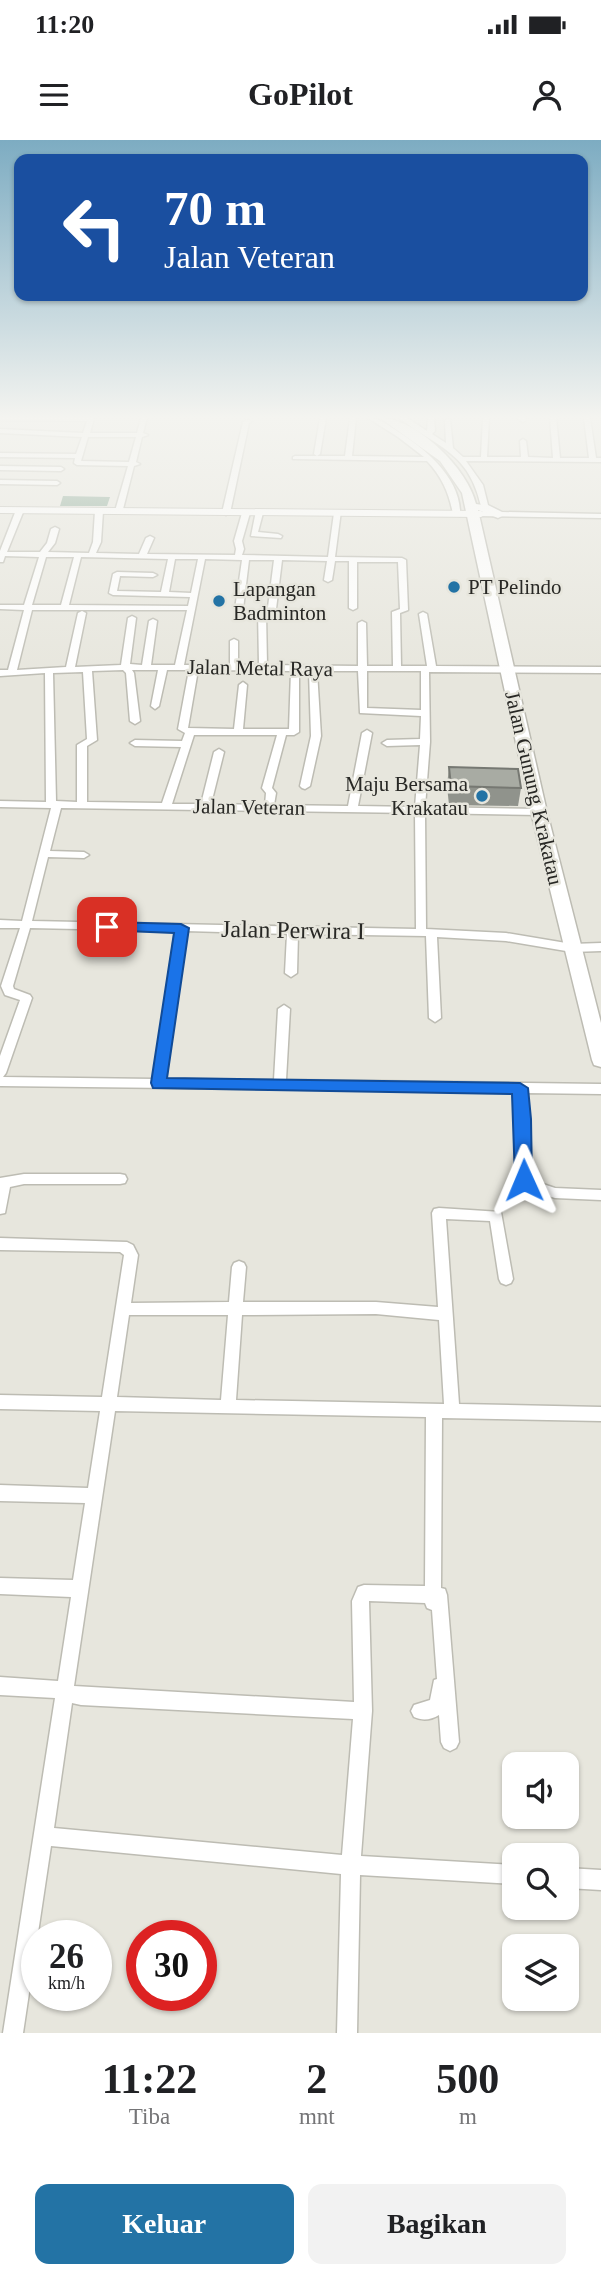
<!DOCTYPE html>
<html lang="id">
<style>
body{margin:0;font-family:Georgia,serif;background:#f2f2f2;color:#202124;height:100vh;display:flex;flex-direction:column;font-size:26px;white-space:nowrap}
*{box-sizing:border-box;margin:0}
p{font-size:23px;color:#757577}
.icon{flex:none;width:38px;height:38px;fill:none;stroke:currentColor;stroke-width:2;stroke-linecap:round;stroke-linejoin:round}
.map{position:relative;height:1893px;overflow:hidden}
.details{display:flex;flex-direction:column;background:#fff;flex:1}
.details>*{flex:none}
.guide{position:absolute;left:14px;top:14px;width:574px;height:147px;border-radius:14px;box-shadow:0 2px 5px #0004;background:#1a4fa0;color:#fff;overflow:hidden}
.buttons{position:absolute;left:502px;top:1612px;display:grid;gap:14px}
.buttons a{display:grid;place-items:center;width:77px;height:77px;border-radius:14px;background:#fff;box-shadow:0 2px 5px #0004;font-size:35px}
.speed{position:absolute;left:21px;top:1780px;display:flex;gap:14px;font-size:35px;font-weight:700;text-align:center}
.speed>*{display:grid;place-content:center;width:91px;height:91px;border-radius:50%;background:#fff;box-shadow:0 2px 5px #0004;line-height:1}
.speed small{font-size:18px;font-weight:400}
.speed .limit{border:10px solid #d22;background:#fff;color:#111}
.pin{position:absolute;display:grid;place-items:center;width:60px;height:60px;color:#fff;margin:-30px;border-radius:14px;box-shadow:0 4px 10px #0006}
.me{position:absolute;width:77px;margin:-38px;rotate:359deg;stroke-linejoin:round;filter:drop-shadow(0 0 5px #0008)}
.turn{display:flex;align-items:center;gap:24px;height:147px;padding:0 35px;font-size:32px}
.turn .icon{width:91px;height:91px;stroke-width:2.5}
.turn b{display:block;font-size:49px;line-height:60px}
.eta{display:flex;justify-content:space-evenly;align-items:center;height:119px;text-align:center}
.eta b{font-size:42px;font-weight:700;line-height:49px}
.button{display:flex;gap:14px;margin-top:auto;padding:14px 35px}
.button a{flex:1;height:80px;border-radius:14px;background:#2373a5;color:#fff;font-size:28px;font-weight:700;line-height:80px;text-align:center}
.button a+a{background:#f2f2f2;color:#202124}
.status{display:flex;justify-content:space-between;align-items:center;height:49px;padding:0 35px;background:#fff;direction:ltr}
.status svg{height:19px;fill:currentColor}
header{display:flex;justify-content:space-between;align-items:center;height:91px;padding:0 35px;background:#fff;font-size:32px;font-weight:700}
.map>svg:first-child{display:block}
.water{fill:#7d9f89}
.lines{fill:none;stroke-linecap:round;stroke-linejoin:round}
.minor-casing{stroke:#bdbcb3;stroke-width:3}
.major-casing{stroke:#bdbcb3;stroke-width:2}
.highway-casing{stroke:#bdbcb3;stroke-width:3}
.minor{fill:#fff;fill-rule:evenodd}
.major{fill:#fff;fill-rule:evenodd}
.highway{fill:#fff;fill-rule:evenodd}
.wall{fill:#90938c}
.building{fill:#a8aba3;stroke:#767872;stroke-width:2}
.route{fill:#1a73e8;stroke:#114b97;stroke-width:2}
.poi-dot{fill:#2373a5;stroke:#e7e6dd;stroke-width:2.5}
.labels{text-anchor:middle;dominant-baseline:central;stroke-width:5;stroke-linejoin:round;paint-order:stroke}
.far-poi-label{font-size:21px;fill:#282825;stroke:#e7e6dd;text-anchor:start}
.far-street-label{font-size:21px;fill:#282825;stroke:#e7e6dd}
.street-label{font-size:24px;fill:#282825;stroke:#e7e6dd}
</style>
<div class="status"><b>11:20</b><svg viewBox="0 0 49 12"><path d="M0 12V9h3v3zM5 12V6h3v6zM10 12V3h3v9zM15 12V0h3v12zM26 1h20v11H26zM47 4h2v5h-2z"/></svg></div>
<header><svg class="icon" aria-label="menu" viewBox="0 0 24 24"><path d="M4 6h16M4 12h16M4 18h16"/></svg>GoPilot<svg class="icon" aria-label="person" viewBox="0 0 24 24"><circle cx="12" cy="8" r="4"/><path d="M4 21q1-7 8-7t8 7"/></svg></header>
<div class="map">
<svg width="601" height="1893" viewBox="0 0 601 1893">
<rect width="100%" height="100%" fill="#e7e6dd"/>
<path class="water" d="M 63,356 L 110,357 L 107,366 L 60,366 Z"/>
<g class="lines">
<g class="minor-casing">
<path id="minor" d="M 0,278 L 94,278 L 90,293 L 137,293 L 141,278 L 147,278 L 143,293 L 148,295 L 142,297 L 136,322 L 140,324 L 134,326 L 122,373 L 115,371 L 128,326 L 77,325 L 74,323 L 75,318 L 0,317 L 0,313 L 76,314 L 82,297 L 0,293 L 0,289 L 83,293 L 87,281 L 0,280 ZM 88,297 L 136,297 L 129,322 L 81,321 Z
M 320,278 L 326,278 L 320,314 L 317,316 L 314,314 Z
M 350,278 L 356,278 L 352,316 L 424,317 L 398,297 L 368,278 C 379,278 388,285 397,291 C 426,309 462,339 460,376 L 453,374 C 449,353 442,337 427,321 L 293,319 L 293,317 L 295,316 L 345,316 Z
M 399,278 L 407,278 L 427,291 L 428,278 L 434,278 L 435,291 L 432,294 L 446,303 L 445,280 L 450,279 L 453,308 L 463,317 L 481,317 L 483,278 L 489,278 L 487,317 L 521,317 L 520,301 L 523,299 L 526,301 L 528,317 L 553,318 L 550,278 L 556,278 L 560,318 L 589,318 L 584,278 L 590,278 L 596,318 L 601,318 L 601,322 L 466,321 L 483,345 L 488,365 L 502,372 L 601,374 L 601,378 L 478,376 L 478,372 L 491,372 L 481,366 C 469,312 438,308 399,278 Z
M 517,278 L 525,278 L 526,280 L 523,282 Z
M 247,280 L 252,281 L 249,283 L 230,373 L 226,375 L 222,373 L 243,282 Z
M 0,326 L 61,327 L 64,329 L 61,331 L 0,330 Z
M 0,340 L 57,341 L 60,343 L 57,345 L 0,344 Z
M 20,368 L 24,370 L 7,412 L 40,412 L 47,403 L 51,389 L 55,387 L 59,389 L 55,403 L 48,412 L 89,413 L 93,402 L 95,371 L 99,369 L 103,371 L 101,402 L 96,413 L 139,414 L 146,398 L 150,396 L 154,398 L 147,414 L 235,415 L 236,409 L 234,401 L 242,373 L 246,371 L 250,373 L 242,401 L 244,409 L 242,415 L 328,417 L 334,373 L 341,371 L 335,417 L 402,418 L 406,420 L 408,470 L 400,473 L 401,526 L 427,526 L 419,474 L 423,472 L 427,474 L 436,526 L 601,527 L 601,533 L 429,532 L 430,602 L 425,667 L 539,669 L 544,672 L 539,675 L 425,673 L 426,789 L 506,793 L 572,804 L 601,803 L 601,811 L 572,812 L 506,801 L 437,797 L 441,878 L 435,882 L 429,878 L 426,796 L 298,794 L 297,833 L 291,837 L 285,833 L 287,794 L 186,791 L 166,939 L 274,940 L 278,869 L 284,865 L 290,869 L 286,940 L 601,944 L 601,954 L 526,953 L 531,1040 L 555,1048 L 601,1050 L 601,1060 L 555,1058 L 520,1047 L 518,1043 L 514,952 L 0,946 L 0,916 L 20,860 L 5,855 L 1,846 L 20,788 L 0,788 L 0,780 L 22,781 L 51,668 L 0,667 L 0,661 L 46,662 L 45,533 L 0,536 L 0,530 L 8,530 L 24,470 L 0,469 L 0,465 L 24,465 L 39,417 L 5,416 L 3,422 L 0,422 L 0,411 L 16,370 ZM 46,417 L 74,417 L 61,465 L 32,465 ZM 81,417 L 168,419 L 161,452 L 117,451 L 120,436 L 153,437 L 157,435 L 153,433 L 117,432 L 113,434 L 109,453 L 113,455 L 190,457 L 188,466 L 69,465 ZM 175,419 L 198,419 L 191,453 L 169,452 ZM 205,419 L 242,420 L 235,469 L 239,471 L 243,469 L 249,420 L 274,420 L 268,467 L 258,471 L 259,525 L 238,525 L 238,501 L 234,499 L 230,501 L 230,525 L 184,525 ZM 282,420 L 327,421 L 324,440 L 328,442 L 332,440 L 335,421 L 349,421 L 349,468 L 353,470 L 357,468 L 357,422 L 398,422 L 400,469 L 392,472 L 393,526 L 367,526 L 366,483 L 362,481 L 358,483 L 358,526 L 267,525 L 266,473 L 276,469 ZM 32,470 L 187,470 L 175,525 L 151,525 L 157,481 L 153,479 L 149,481 L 142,525 L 130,524 L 136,478 L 132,476 L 128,478 L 121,525 L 75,527 L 86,473 L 82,471 L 78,473 L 66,527 L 17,530 ZM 123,530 L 126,533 L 130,581 L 135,584 L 140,581 L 134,533 L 132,530 L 158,530 L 151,566 L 155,569 L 159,566 L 167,530 L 189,530 L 178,589 L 185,593 L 182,601 L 135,600 L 130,603 L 135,606 L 181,607 L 162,663 L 87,662 L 87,606 L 97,600 L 92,531 ZM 198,530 L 291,531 L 289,589 L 243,589 L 247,545 L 243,542 L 239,545 L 234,589 L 188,588 ZM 299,531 L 309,531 L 311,596 L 300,646 L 302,648 L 305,649 L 310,646 L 321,596 L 317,531 L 358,531 L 360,573 L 421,576 L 420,599 L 387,600 L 382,603 L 387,606 L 420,605 L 415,667 L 358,666 L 372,593 L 367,590 L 362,593 L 348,666 L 274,665 L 276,653 L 272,648 L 286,595 L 294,595 L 299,592 ZM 367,531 L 421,531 L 421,570 L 367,568 ZM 83,532 L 87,599 L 77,605 L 77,662 L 56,661 L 53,533 ZM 194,595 L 277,595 L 262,648 L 266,653 L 265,665 L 211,664 L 224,612 L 219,609 L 214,612 L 201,664 L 172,664 ZM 61,668 L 415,673 L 416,789 L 32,781 L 48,717 L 84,718 L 89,715 L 84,712 L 50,711 ZM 30,788 L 175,791 L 154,939 L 3,937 L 6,933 L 32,858 L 30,855 L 14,849 L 13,846 Z
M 256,371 L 263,373 L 258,392 L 278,394 L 282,396 L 281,398 L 251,396 Z
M 24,1034 L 120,1034 L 125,1035 L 127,1039 L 125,1043 L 120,1044 L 24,1044 L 10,1047 L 5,1073 L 0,1074 L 0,1038 Z
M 439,1068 L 501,1072 L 513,1139 L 511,1143 L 506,1145 L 501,1143 L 499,1139 L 490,1081 L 446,1079 L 459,1264 L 601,1267 L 601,1281 L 442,1278 L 441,1448 L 445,1449 L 447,1455 L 459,1602 L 456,1608 L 450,1611 L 444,1608 L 441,1602 L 439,1575 C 431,1580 422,1581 414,1577 L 411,1571 L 414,1565 L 430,1560 L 434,1540 L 437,1539 L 432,1470 L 427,1468 L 425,1463 L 369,1461 L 372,1571 L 361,1716 L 514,1725 L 514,1744 L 360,1735 L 357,1893 L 337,1893 L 341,1734 L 51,1706 L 23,1893 L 3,1893 L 55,1558 L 0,1555 L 0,1537 L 58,1541 L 71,1457 L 0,1454 L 0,1438 L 73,1440 L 85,1363 L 0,1361 L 0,1345 L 88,1348 L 100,1271 L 0,1269 L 0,1255 L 102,1257 L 124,1115 L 120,1112 L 0,1110 L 0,1098 L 127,1102 L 133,1105 L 138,1115 L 131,1163 L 229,1162 L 232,1127 L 234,1123 L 239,1121 L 244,1123 L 246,1127 L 243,1162 L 376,1162 L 438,1167 L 432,1073 L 434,1069 ZM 376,1174 L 439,1180 L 444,1264 L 236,1260 L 242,1175 ZM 129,1175 L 228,1175 L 221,1260 L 117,1257 ZM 115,1271 L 426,1277 L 425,1446 L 364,1445 L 358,1447 L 352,1461 L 354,1562 L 74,1546 ZM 72,1563 L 81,1565 L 353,1579 L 342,1715 L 54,1688 Z
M 567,1728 L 601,1730 L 601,1750 L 567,1748 Z"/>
</g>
<g class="major-casing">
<path id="major" d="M 0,367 L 481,371 L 486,374 L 481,377 L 0,373 Z"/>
</g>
<g class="highway-casing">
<path id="highway" d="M 380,278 C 417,278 468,329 476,364 L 483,365 L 504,375 L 498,378 L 478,370 L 547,672 L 601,883 L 601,927 L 594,925 L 592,920 L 531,672 L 462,353 L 440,321 Z"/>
</g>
<use href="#minor" class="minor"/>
<use href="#major" class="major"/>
<use href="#highway" class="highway"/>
</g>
<path class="wall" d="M 449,627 L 521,648 L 518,666 L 449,665 L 447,646 Z"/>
<path class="building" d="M 449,627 L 518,629 L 521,648 L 451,646 Z"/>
<linearGradient id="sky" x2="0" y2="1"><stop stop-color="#7dacc2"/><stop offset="0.51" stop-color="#f4f4f0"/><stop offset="1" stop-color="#f4f4f0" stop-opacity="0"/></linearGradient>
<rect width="601" height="543" fill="url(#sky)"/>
<path class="route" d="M 107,782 L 181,784 L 189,788 L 167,938 L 520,943 L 528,948 L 531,979 L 532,1040 L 530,1045 L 518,1045 L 515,1040 L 512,954 L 153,948 L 151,943 L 174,793 L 102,790 L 100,787 Z"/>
<g class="poi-dot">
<circle cx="454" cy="447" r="7"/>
<circle cx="219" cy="461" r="7"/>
<circle cx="482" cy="656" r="7"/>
</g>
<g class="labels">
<g class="far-poi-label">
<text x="468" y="447">PT Pelindo</text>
<text x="233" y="449">Lapangan<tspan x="233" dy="24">Badminton</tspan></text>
<text x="468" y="644" text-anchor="end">Maju Bersama<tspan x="468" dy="24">Krakatau</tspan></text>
</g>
<g class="far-street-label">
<text transform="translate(260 528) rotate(1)">Jalan Metal Raya</text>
<text transform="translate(534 648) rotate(77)">Jalan Gunung Krakatau</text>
<text transform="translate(249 667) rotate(1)">Jalan Veteran</text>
</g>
<g class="street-label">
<text transform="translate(293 790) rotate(1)">Jalan Perwira I</text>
</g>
</g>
</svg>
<div class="buttons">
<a><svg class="icon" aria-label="sound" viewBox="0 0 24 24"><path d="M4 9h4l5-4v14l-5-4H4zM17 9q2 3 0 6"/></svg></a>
<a><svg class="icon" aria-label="search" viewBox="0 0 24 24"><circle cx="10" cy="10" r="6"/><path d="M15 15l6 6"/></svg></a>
<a><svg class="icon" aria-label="layers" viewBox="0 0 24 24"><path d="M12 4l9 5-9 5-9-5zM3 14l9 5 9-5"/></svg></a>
</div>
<div class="speed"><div>26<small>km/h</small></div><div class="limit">30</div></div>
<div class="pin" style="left:107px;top:787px;background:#d93025"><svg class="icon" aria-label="arrive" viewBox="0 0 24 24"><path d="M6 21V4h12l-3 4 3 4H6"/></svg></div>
<svg class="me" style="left:524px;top:1040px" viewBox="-20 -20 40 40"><path d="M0-17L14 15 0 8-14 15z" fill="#1a73e8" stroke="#fff" stroke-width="4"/></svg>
<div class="guide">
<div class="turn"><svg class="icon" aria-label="left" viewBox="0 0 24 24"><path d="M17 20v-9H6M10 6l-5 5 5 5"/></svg><div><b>70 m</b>Jalan Veteran</div></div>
</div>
</div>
<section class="details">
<div class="eta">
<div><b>11:22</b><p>Tiba</p></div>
<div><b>2</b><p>mnt</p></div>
<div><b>500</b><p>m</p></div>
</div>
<div class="button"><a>Keluar</a><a>Bagikan</a></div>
</section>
